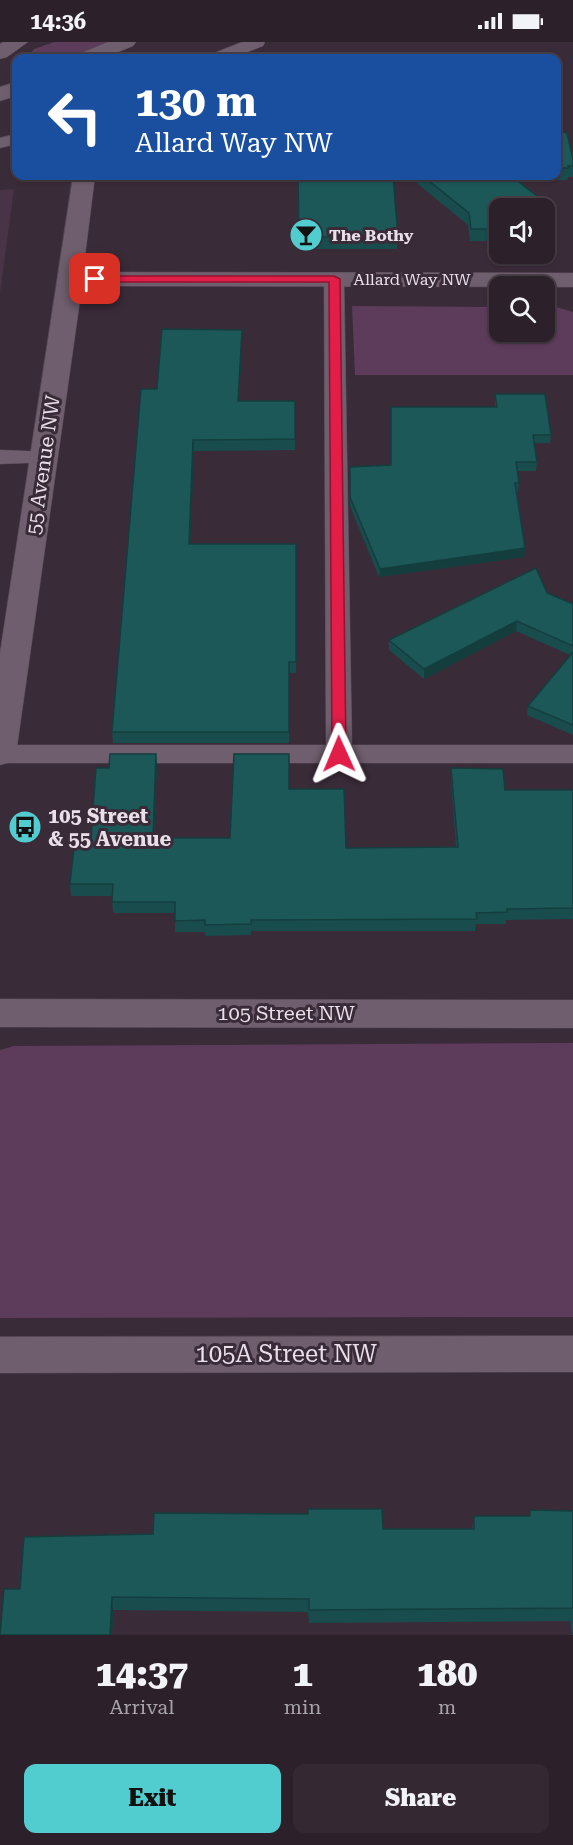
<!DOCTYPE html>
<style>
body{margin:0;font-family:"Roboto Serif",serif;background:#342833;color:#f1f3f6;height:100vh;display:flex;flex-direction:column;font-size:22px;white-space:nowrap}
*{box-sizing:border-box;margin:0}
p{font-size:20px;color:#a6a3a9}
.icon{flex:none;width:33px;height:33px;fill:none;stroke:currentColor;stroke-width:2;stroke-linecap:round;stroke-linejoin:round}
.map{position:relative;height:1593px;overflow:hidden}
.details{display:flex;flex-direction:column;background:#2c202b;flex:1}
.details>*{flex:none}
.banner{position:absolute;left:12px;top:12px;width:549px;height:126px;border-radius:12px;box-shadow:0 2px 4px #0004,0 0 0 2px #483e47;background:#1a4fa0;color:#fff;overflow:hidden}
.controls{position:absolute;left:489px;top:156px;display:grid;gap:12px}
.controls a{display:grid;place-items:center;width:66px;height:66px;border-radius:12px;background:#2c202b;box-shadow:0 2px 4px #0004,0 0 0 2px #483e47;font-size:30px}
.pin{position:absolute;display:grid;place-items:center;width:51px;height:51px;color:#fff;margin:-26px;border-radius:12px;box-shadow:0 3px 9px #0006}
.me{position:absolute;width:66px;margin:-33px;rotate:359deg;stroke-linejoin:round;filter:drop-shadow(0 0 4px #0008)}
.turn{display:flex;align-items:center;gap:21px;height:126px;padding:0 24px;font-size:27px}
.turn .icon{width:78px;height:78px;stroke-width:2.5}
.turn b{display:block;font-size:42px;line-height:51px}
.eta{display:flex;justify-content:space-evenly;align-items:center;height:102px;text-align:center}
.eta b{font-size:36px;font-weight:800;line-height:42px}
.cta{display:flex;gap:12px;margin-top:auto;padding:12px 24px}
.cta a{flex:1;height:69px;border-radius:12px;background:#52cdcf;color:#111;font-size:24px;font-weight:800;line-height:69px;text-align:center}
.cta a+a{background:#342833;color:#f1f3f6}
.status{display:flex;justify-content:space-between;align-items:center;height:42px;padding:0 30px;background:#2c202b;direction:ltr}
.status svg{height:16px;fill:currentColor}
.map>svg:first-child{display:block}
.built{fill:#483446}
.green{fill:#5d3b5b}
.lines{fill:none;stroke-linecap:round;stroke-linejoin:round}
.lane-casing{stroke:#554854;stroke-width:1}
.street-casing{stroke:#554854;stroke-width:1}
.secondary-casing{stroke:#554854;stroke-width:1}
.lane{fill:#6f5e6d;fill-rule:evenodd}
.street{fill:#6f5e6d;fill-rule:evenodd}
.secondary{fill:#6f5e6d;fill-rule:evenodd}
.wall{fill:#194c4d}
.shaded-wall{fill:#143e3e}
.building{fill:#1d5859;stroke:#143e3e;stroke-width:1.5}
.route{fill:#e11d48;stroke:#92132f;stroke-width:1.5}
.labels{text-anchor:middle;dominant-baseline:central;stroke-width:6;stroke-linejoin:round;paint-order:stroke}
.far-poi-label{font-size:16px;font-weight:bold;fill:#e9dfe8;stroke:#3a2b39;text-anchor:start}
.far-street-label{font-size:16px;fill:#e9dfe8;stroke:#3a2b39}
.street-label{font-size:20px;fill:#e9dfe8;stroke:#3a2b39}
.poi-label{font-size:20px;font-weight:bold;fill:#e9dfe8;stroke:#3a2b39;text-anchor:start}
.near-street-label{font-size:24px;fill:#e9dfe8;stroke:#3a2b39}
</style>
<div class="status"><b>14:36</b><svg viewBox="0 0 49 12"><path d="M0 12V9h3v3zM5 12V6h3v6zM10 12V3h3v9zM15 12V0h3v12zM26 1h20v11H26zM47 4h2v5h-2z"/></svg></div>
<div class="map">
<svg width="573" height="1593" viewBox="0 0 573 1593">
<rect width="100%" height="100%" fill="#3a2b39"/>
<path class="built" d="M 14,147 L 0,251 L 0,148 Z"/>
<path class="green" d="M 54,0 L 109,0 L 70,16 L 31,15 L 30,12 L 34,7 Z
M 352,264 L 499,265 L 500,290 L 544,290 L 545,265 L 556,265 L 573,270 L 573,333 L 355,333 Z
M 573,1001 L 573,1275 L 0,1276 L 0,1008 L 14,1004 Z"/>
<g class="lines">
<g class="lane-casing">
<path id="lane" d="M 242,0 L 265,0 L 263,4 L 232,16 L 209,16 L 212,12 Z
M 16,92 L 16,102 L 0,106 L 0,96 Z
M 334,231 L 341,233 L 344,237 L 352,703 L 573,703 L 573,721 L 0,721 L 0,703 L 326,703 L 324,237 L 327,233 Z
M 0,408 L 52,410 L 55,415 L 52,420 L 0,422 Z"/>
</g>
<g class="street-casing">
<path id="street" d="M 3,0 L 28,0 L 7,15 L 0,17 L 0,2 Z
M 73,134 L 95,134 L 83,230 L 573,231 L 573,245 L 82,244 L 16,712 L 11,720 L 0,723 L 0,611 Z
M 0,957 L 573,958 L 573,986 L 0,985 Z
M 573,1294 L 573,1330 L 0,1331 L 0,1295 Z"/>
</g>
<g class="secondary-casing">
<path id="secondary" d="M 108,0 L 136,0 L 133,4 L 103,16 L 75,16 L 79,12 Z
M 16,40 L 16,54 L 0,59 L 0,45 Z"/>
</g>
<use href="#lane" class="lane"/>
<use href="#street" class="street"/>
<use href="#secondary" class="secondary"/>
</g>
<path class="wall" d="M 556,88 L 573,117 L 573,135 L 568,135 L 567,138 L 517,138 L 546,161 L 545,173 L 500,166 L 500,199 L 470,199 L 468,183 L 408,134 L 556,134 Z
M 298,134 L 398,195 L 397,207 L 299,207 Z
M 242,288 L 239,359 L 295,359 L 295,408 L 194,409 L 190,502 L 296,620 L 296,631 L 289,631 L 289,701 L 113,701 L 112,690 L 157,347 Z
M 495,352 L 551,393 L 550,401 L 535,401 L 537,420 L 536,429 L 517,429 L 519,441 L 518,450 L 517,450 L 525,506 L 524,515 L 379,535 L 350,464 L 350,425 L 391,423 L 391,365 L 495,365 Z
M 547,551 L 573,562 L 573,693 L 527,673 L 528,664 L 570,613 L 516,589 L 424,637 L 389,608 L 389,598 Z
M 157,723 L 154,796 L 230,796 L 289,747 L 346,806 L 456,805 L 451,738 L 451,726 L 505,748 L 573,748 L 573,877 L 506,878 L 506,882 L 476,882 L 475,889 L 251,889 L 251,893 L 206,894 L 205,890 L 175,890 L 175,871 L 113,871 L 112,854 L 71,854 L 70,842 L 91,796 L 109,726 Z
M 530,1468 L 573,1469 L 573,1593 L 572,1593 L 570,1579 L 309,1581 L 308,1570 L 113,1568 L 112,1593 L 0,1593 L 20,1547 L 383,1487 L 472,1487 L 474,1474 L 529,1474 Z"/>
<path class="shaded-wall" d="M 546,161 L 545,173 L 544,174 L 544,166 L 541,166 Z
M 242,288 L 242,298 L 238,370 L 238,359 Z
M 193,398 L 194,409 L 190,513 L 189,502 Z
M 525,506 L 524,515 L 379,535 L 380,527 Z
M 517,579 L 516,589 L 424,637 L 424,627 Z
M 156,712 L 157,723 L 153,807 L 153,796 Z
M 112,1555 L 113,1568 L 112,1593 L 110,1593 Z"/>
<path class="building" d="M 556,88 L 567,91 L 573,117 L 573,124 L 568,124 L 569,126 L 556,126 Z
M 298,134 L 393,134 L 398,195 L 299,195 Z
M 423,134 L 511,134 L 546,161 L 541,166 L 500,166 L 500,187 L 471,187 L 469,171 Z
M 162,287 L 242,288 L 238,359 L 295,359 L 295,397 L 193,398 L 189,502 L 296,502 L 296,620 L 289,620 L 289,690 L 112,690 L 141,347 L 157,347 Z
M 495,352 L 545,352 L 551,393 L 533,393 L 537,420 L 516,420 L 519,441 L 515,441 L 525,506 L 380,527 L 350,455 L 350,425 L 391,423 L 391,365 L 497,365 Z
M 536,526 L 547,551 L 573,562 L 573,604 L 517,579 L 424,627 L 389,598 Z
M 573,610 L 573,683 L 528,664 Z
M 110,712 L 156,712 L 153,796 L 230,796 L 234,712 L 289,712 L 289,747 L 344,747 L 346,806 L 458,805 L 451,726 L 503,727 L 505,748 L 573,748 L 573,866 L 507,867 L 507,870 L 476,871 L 477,877 L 251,878 L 251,882 L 205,883 L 205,878 L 175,879 L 175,860 L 112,860 L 113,842 L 70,842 L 75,796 L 91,796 L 96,726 L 109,726 Z
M 308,1467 L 382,1467 L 383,1487 L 474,1487 L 474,1474 L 530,1474 L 530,1468 L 573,1469 L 573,1566 L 309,1568 L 309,1557 L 112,1555 L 110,1593 L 0,1593 L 4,1547 L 20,1547 L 24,1495 L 153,1492 L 154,1471 L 308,1472 Z"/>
<path class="route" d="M 334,234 L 340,237 L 346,712 L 339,716 L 332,712 L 329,240 L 95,240 L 90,237 L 95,234 Z"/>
<defs>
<g id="bar-disc" transform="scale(1.725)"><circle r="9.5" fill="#52cdcf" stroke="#3a2b39"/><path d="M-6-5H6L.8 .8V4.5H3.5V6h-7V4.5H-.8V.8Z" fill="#111"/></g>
<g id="bus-disc" transform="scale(1.725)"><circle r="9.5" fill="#52cdcf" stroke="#3a2b39"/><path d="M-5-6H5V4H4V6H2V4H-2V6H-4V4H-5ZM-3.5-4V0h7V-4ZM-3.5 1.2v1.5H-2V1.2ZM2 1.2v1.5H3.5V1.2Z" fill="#111"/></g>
</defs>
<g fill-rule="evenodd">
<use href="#bar-disc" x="306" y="193"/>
<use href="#bus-disc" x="25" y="785"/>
</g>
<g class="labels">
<g class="far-poi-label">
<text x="329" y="193">The Bothy</text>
</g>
<g class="far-street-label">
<text x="412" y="237">Allard Way NW</text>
</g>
<g class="street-label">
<text transform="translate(43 423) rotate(-82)">55 Avenue NW</text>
<text x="286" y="971">105 Street NW</text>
</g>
<g class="poi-label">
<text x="48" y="774">105 Street<tspan x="48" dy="23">&amp; 55 Avenue</tspan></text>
</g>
<g class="near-street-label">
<text x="286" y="1312">105A Street NW</text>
</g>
</g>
</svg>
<div class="controls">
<a><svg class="icon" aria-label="sound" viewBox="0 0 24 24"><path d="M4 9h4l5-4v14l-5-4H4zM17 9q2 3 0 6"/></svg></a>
<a><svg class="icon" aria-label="search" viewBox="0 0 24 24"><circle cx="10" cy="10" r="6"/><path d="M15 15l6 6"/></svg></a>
</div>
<div class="pin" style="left:95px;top:237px;background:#d93025"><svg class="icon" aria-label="arrive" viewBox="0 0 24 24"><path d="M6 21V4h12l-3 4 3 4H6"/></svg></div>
<svg class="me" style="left:339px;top:712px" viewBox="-20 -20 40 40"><path d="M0-17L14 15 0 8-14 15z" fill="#e11d48" stroke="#fff" stroke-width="4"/></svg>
<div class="banner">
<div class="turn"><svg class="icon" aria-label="left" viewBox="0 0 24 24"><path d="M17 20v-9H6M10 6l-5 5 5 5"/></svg><div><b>130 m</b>Allard Way NW</div></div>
</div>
</div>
<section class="details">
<div class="eta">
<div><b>14:37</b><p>Arrival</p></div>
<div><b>1</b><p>min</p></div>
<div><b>180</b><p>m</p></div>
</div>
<div class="cta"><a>Exit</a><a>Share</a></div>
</section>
